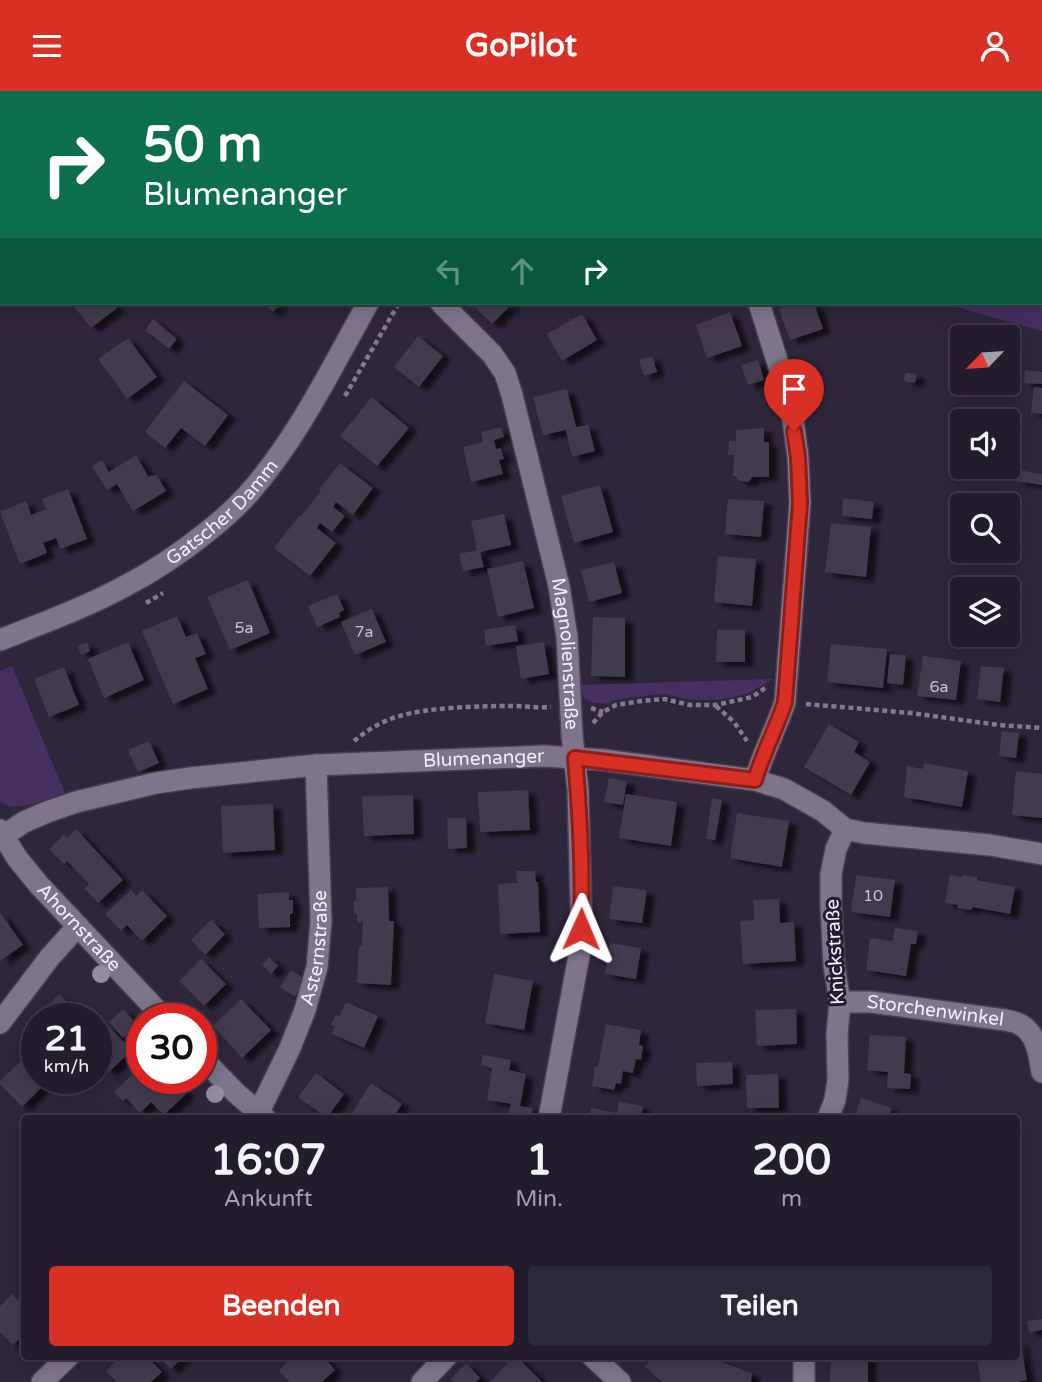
<!DOCTYPE html>
<html lang="de">
<meta charset="utf-8">
<style>
body{margin:0;font-family:"Varela Round",sans-serif;background:#2e2938;color:#f1f3f6;height:100vh;display:flex;flex-direction:column;font-size:26px;white-space:nowrap}
*{box-sizing:border-box;margin:0}
p{font-size:23px;color:#a2a1a9}
.icon{flex:none;width:38px;height:38px;fill:none;stroke:currentColor;stroke-width:2;stroke-linecap:round;stroke-linejoin:round}
.map{position:relative;flex:1;overflow:hidden}
.panel{position:absolute;left:21px;top:1024px;width:999px;height:245px;display:flex;flex-direction:column;background:#221c2c;border-radius:7px;box-shadow:0 4px 18px #0003,0 0 0 2px #3f3a48}
.panel>*{flex:none}
.banner{position:absolute;left:0px;top:0px;width:1043px;height:214px;box-shadow:0 4px 18px #0003,0 0 0 2px #3f3a48;background:#0b6e4f;color:#fff;overflow:hidden}
.needle{width:46px;rotate:245deg}
.fabs{position:absolute;left:950px;top:234px;display:grid;gap:14px}
.fabs a{display:grid;place-items:center;width:70px;height:70px;border-radius:7px;background:#221c2c;box-shadow:0 4px 18px #0003,0 0 0 2px #3f3a48;font-size:35px}
.speed{position:absolute;left:21px;top:912px;display:flex;gap:14px;font-size:35px;font-weight:700;text-align:center}
.speed>*{display:grid;place-content:center;width:91px;height:91px;border-radius:50%;background:#221c2c;box-shadow:0 4px 18px #0003,0 0 0 2px #3f3a48;line-height:1}
.speed small{font-size:18px;font-weight:400}
.speed .limit{border:10px solid #d22;background:#fff;color:#111}
.pin{position:absolute;display:grid;place-items:center;width:60px;height:60px;color:#fff;margin:-72px -30px;border-radius:50% 50% 50% 0;rotate:-45deg;box-shadow:0 0 7px #0007}
.pin .icon{rotate:45deg}
.me{position:absolute;width:77px;margin:-38px;rotate:1deg;stroke-linejoin:round;filter:drop-shadow(0 0 5px #0008)}
.turn{display:flex;align-items:center;gap:24px;height:147px;padding:0 28px;font-size:32px}
.turn .icon{width:91px;height:91px;stroke-width:2.5}
.turn b{display:block;font-size:49px;line-height:60px}
.lanes{display:flex;align-items:center;height:66px;padding:0 28px;background:#0003;justify-content:center;gap:35px;direction:ltr}
.lanes .off{opacity:.35}
.eta{display:flex;justify-content:space-evenly;align-items:center;height:119px;text-align:center}
.eta b{font-size:42px;font-weight:700;line-height:49px}
.primary-button{display:flex;gap:14px;margin-top:auto;padding:14px 28px}
.primary-button a{flex:1;height:80px;border-radius:7px;background:#d93025;color:#fff;font-size:28px;font-weight:700;line-height:80px;text-align:center}
.primary-button a+a{background:#2e2938;color:#f1f3f6}
header{display:flex;justify-content:space-between;align-items:center;height:91px;padding:0 28px;background:#d93025;color:#fff;font-size:32px;font-weight:700}
.map>svg:first-child{display:block}
.green{fill:#462f61}
.building{fill:#423a4e;filter:url(#shadow)}
.lines{fill:none;stroke-linecap:round;stroke-linejoin:round}
.street-casing{stroke:#474050;stroke-width:24}
.path{stroke:#837c8d;stroke-width:4.5;stroke-dasharray:5 3.5;stroke-linecap:butt}
.street{stroke:#7e758c;stroke-width:21}
.tree{fill:#938b9f}
.route-casing{stroke:#8d1f18;stroke-width:18}
.route{stroke:#d93025;stroke-width:12}
.labels{text-anchor:middle;dominant-baseline:central;stroke-width:6;stroke-linejoin:round;paint-order:stroke}
.number-label{font-size:16px;fill:#c7c1d0}
.street-label{font-size:19px;fill:#f3eefb;stroke:#241d2f}
</style>
<header><svg class="icon" aria-label="menu" viewBox="0 0 24 24"><path d="M4 6h16M4 12h16M4 18h16"/></svg>GoPilot<svg class="icon" aria-label="person" viewBox="0 0 24 24"><circle cx="12" cy="8" r="4"/><path d="M4 21q1-7 8-7t8 7"/></svg></header>
<div class="map">
<svg width="1042" height="1291" viewBox="0 0 1042 1291">
<defs>
<filter id="shadow"><feDropShadow dx="8" dy="4.5" stdDeviation="2" flood-color="#0009"/></filter>
</defs>
<rect width="100%" height="100%" fill="#2e263a"/>
<path class="green" d="M 800,0 L 1042,0 L 1042,240 L 942,212 L 1041,212 L 1041,2 L 801,2 Z
M 12,575 L 65,702 L 30,714 L 10,716 L 0,710 L 0,580 Z
M 773,588 L 749,602 L 734,606 L 715,609 L 691,609 L 665,603 L 642,605 L 615,609 L 605,613 L 590,611 L 584,607 L 581,602 L 579,594 Z"/>
<path class="building" d="M 71,212 L 113,212 L 117,217 L 91,237 Z
M 262,212 L 281,212 L 273,221 Z
M 470,212 L 513,212 L 492,233 Z
M 799,212 L 814,212 L 823,238 L 790,249 L 779,218 Z
M 730,221 L 742,255 L 707,267 L 696,234 Z
M 582,223 L 597,249 L 562,270 L 547,243 Z
M 153,228 L 177,248 L 169,258 L 145,239 Z
M 418,245 L 443,265 L 419,296 L 394,276 Z
M 128,247 L 157,286 L 127,308 L 98,268 Z
M 652,265 L 657,281 L 644,285 L 639,269 Z
M 758,269 L 764,289 L 748,294 L 741,274 Z
M 1025,279 L 1042,281 L 1042,293 L 1024,292 Z
M 905,282 L 917,283 L 915,292 L 904,290 Z
M 184,290 L 228,324 L 205,355 L 181,337 L 165,357 L 145,341 Z
M 1034,296 L 1042,297 L 1042,323 L 1031,322 Z
M 567,298 L 576,336 L 588,334 L 595,360 L 572,366 L 566,339 L 543,344 L 533,306 Z
M 372,306 L 409,337 L 377,375 L 340,345 Z
M 501,336 L 504,346 L 494,349 L 496,358 L 501,357 L 504,368 L 499,369 L 503,383 L 471,391 L 463,356 L 483,351 L 481,341 Z
M 764,337 L 764,351 L 769,351 L 769,386 L 752,386 L 749,391 L 739,390 L 736,385 L 733,385 L 734,364 L 728,364 L 729,350 L 736,350 L 736,339 Z
M 136,364 L 148,385 L 157,384 L 166,400 L 133,420 L 117,393 L 107,399 L 92,375 L 102,369 L 109,381 Z
M 340,372 L 373,397 L 353,424 L 336,411 L 333,416 L 345,425 L 332,441 L 320,432 L 317,437 L 336,452 L 310,485 L 274,457 L 300,424 L 301,425 L 321,400 L 319,398 Z
M 1018,379 L 1042,383 L 1042,394 L 1016,390 Z
M 600,394 L 613,441 L 574,452 L 561,405 Z
M 68,398 L 87,448 L 60,458 L 56,447 L 43,452 L 47,462 L 20,473 L 0,421 L 26,410 L 31,424 L 46,418 L 42,408 Z
M 843,407 L 874,411 L 872,428 L 842,425 Z
M 728,408 L 764,410 L 761,446 L 725,443 Z
M 504,423 L 511,454 L 480,461 L 484,476 L 463,480 L 459,463 L 477,459 L 471,430 Z
M 831,432 L 871,436 L 866,486 L 825,481 Z
M 718,465 L 756,468 L 752,515 L 714,511 Z
M 523,470 L 534,517 L 498,526 L 487,478 Z
M 614,471 L 622,502 L 589,511 L 581,479 Z
M 248,489 L 270,542 L 230,559 L 207,506 Z
M 337,503 L 344,519 L 339,522 L 340,526 L 317,536 L 308,515 Z
M 372,518 L 386,551 L 355,564 L 341,531 Z
M 177,525 L 186,546 L 197,542 L 206,563 L 195,567 L 208,598 L 173,613 L 142,540 Z
M 593,526 L 625,527 L 625,586 L 591,585 Z
M 515,534 L 518,550 L 486,555 L 484,539 Z
M 717,539 L 745,539 L 745,571 L 716,571 Z
M 87,551 L 90,560 L 81,564 L 78,555 Z
M 128,551 L 144,589 L 104,607 L 88,568 Z
M 544,551 L 549,583 L 521,588 L 516,555 Z
M 831,553 L 887,558 L 883,597 L 827,591 Z
M 890,563 L 906,564 L 903,594 L 887,592 Z
M 923,565 L 961,570 L 956,609 L 917,605 Z
M 981,575 L 1004,577 L 1000,611 L 977,608 Z
M 64,576 L 79,614 L 49,626 L 34,588 Z
M 829,633 L 859,651 L 854,661 L 870,671 L 851,704 L 804,676 Z
M 1002,640 L 1019,642 L 1016,667 L 999,665 Z
M 149,650 L 159,672 L 138,681 L 128,659 Z
M 924,672 L 968,680 L 962,716 L 904,706 L 907,675 L 923,678 Z
M 1016,680 L 1042,683 L 1042,727 L 1012,724 Z
M 609,687 L 627,690 L 623,714 L 604,711 Z
M 528,699 L 530,739 L 480,741 L 478,701 Z
M 626,703 L 677,711 L 671,755 L 619,747 Z
M 413,704 L 414,743 L 364,745 L 362,705 Z
M 712,707 L 722,709 L 715,749 L 706,748 Z
M 273,713 L 275,759 L 223,762 L 221,715 Z
M 737,722 L 789,730 L 782,776 L 730,767 Z
M 447,727 L 466,727 L 467,757 L 448,758 Z
M 76,738 L 123,789 L 98,812 L 84,797 L 89,793 L 67,770 L 64,773 L 49,758 L 64,743 L 67,747 Z
M 516,780 L 535,780 L 536,791 L 538,791 L 540,841 L 500,843 L 498,793 L 517,792 Z
M 856,784 L 895,789 L 890,826 L 851,821 Z
M 950,784 L 962,786 L 963,784 L 977,786 L 977,789 L 1015,796 L 1010,823 L 972,816 L 972,819 L 957,817 L 958,814 L 945,812 Z
M 613,795 L 647,799 L 642,832 L 609,828 Z
M 388,796 L 389,830 L 394,830 L 391,894 L 357,892 L 359,855 L 362,855 L 363,831 L 357,831 L 357,823 L 354,823 L 353,810 L 356,810 L 356,797 Z
M 131,799 L 136,805 L 142,799 L 167,825 L 142,850 L 127,834 L 121,840 L 105,823 Z
M 289,801 L 289,809 L 293,809 L 293,822 L 290,823 L 290,836 L 259,837 L 257,803 Z
M 779,808 L 780,832 L 794,831 L 796,870 L 743,873 L 740,830 L 754,829 L 753,809 Z
M 0,821 L 23,854 L 0,870 Z
M 211,829 L 225,843 L 205,864 L 191,849 Z
M 895,837 L 918,840 L 916,853 L 911,853 L 906,885 L 866,879 L 870,847 L 893,850 Z
M 610,852 L 641,857 L 636,888 L 605,883 Z
M 269,866 L 278,875 L 271,883 L 262,874 Z
M 201,868 L 226,893 L 204,915 L 179,890 Z
M 291,879 L 306,889 L 295,906 L 280,896 Z
M 494,883 L 533,890 L 524,939 L 485,932 Z
M 59,903 L 83,928 L 37,928 L 37,932 L 34,929 Z
M 241,908 L 271,939 L 242,967 L 213,935 Z
M 346,911 L 378,925 L 364,957 L 332,943 L 335,935 L 331,934 L 336,924 L 340,925 Z
M 123,918 L 137,933 L 123,947 L 109,931 Z
M 796,918 L 797,953 L 757,955 L 755,919 Z
M 606,933 L 641,939 L 639,954 L 643,955 L 641,969 L 636,968 L 633,982 L 623,980 L 621,993 L 616,992 L 614,999 L 592,995 L 595,975 L 598,976 Z
M 108,935 L 132,959 L 109,981 L 96,967 L 96,946 Z
M 870,944 L 906,946 L 904,982 L 911,983 L 910,998 L 887,997 L 888,981 L 867,979 Z
M 483,964 L 511,969 L 509,979 L 526,983 L 520,1015 L 533,1017 L 532,1027 L 508,1027 L 511,1013 L 487,1009 L 492,977 L 481,974 Z
M 22,969 L 37,984 L 37,987 L 39,987 L 45,993 L 22,1016 L 0,993 L 0,990 Z
M 732,971 L 733,993 L 697,995 L 696,972 Z
M 134,982 L 143,991 L 147,987 L 173,987 L 187,1002 L 164,1024 L 151,1011 L 140,1022 L 126,1007 L 123,1010 L 114,1001 Z
M 316,982 L 344,1003 L 327,1027 L 298,1006 Z
M 778,983 L 779,1017 L 747,1017 L 746,984 Z
M 371,992 L 402,1013 L 393,1027 L 349,1027 Z
M 861,1007 L 892,1017 L 888,1027 L 854,1027 Z
M 619,1011 L 643,1015 L 641,1026 L 623,1022 L 622,1027 L 589,1027 L 591,1017 L 617,1022 Z
M 12,1203 L 24,1215 L 24,1243 L 13,1254 L 0,1241 L 0,1215 Z
M 1042,1228 L 1042,1239 L 1029,1241 L 1027,1230 Z
M 1020,1250 L 1027,1289 L 1017,1291 L 981,1291 L 976,1265 L 1017,1265 L 1017,1251 Z
M 121,1265 L 146,1265 L 162,1281 L 151,1291 L 117,1291 L 106,1280 Z
M 158,1265 L 184,1265 L 171,1278 Z
M 294,1265 L 323,1265 L 335,1279 L 322,1291 L 289,1291 L 279,1279 Z
M 515,1265 L 516,1265 L 542,1291 L 489,1291 Z
M 653,1265 L 714,1265 L 721,1271 L 752,1282 L 751,1291 L 662,1291 L 645,1276 Z
M 831,1265 L 868,1265 L 868,1291 L 830,1291 Z
M 466,1272 L 480,1287 L 476,1291 L 454,1291 L 451,1288 Z"/>
<g class="lines">
<g class="street-casing">
<g id="street">
<path d="M 247,0 L 249,2"/>
<path d="M 620,0 L 622,2"/>
<path d="M 490,2 L 491,0"/>
<path id="s1" d="M 441,212 L 492,263 L 505,282 L 512,304 L 559,495 L 567,546 L 572,644 L 578,699 L 581,817 L 580,859 L 549,1027"/>
<path id="s2" d="M 0,549 C 43,532 87,516 127,494 C 156,479 182,461 207,441 C 222,429 237,416 250,401 C 299,345 332,276 368,212"/>
<path d="M 755,689 C 763,662 776,638 785,611 L 800,412 L 798,366 L 791,314 L 759,212"/>
<path id="s3" d="M 0,739 L 17,767 L 39,794 L 165,928"/>
<path id="s4" d="M 3,745 L 24,731 L 47,721 L 76,711 L 156,692 L 190,687 L 316,674 L 544,665 L 604,669 L 755,689 L 784,698 L 823,720 L 845,738 L 864,742 L 990,754 L 1042,763"/>
<path id="s5" d="M 840,911 L 871,911 L 1005,929 C 1010,930 1017,931 1021,934 C 1037,943 1039,965 1042,981"/>
<path d="M 0,932 L 50,866 L 78,835"/>
<path d="M 201,966 L 237,1003 L 265,1027"/>
<path id="s6" d="M 256,1027 L 290,957 L 305,919 L 317,876 L 321,830 L 316,674"/>
<path d="M 828,1027 L 835,1009 L 838,988 L 837,943 L 840,911 L 834,874 L 831,816 L 831,783 L 836,758 L 845,738"/>
<path d="M 592,1265 L 620,1291"/>
<path d="M 804,1265 L 804,1291"/>
<path d="M 42,1291 L 69,1265"/>
<path d="M 422,1291 L 447,1265"/>
</g>
</g>
<path class="path" d="M 521,2 L 523,0
M 345,305 L 399,212
M 146,512 L 163,502
M 806,613 L 911,622 L 999,634 L 1042,637
M 716,615 L 734,631 L 747,650
M 591,617 L 603,621
M 593,632 L 603,621 L 616,614 L 641,610 L 664,608 L 690,614 L 716,614 L 752,606 L 765,597
M 354,650 C 366,640 380,631 396,626 C 427,616 480,615 513,615 C 526,615 538,617 551,616"/>
<use href="#street" class="street"/>
</g>
<g class="tree">
<circle cx="101" cy="883" r="9"/>
<circle cx="215" cy="1003" r="9"/>
</g>
<g class="lines">
<g class="route-casing">
<path id="route" d="M 581,838 C 583,781 580,723 575,667 L 755,689 C 763,662 776,638 785,611 L 800,412 L 798,366 L 794,340"/>
</g>
<use href="#route" class="route"/>
</g>
<g class="labels">
<g class="number-label">
<text x="244" y="537">5a</text>
<text x="364" y="541">7a</text>
<text x="939" y="596">6a</text>
<text x="873" y="805">10</text>
</g>
<g class="street-label">
<text stroke="none"><textPath href="#s2" startOffset="259">Gatscher Damm</textPath></text>
<text stroke="none"><textPath href="#s1" startOffset="383">Magnolienstraße</textPath></text>
<text stroke="none"><textPath href="#s4" startOffset="492">Blumenanger</textPath></text>
<text stroke="none"><textPath href="#s3" startOffset="126">Ahornstraße</textPath></text>
<text stroke="none"><textPath href="#s6" startOffset="182">Asternstraße</textPath></text>
<text transform="translate(835 861) rotate(-93)">Knickstraße</text>
<text stroke="none"><textPath href="#s5" startOffset="96">Storchenwinkel</textPath></text>
</g>
</g>
</svg>
<div class="fabs">
<a><svg class="needle" viewBox="-14 -14 28 28"><path d="M0-13l5 13h-10z" fill="#e53935"/><path d="M0 13l5-13h-10z" fill="#a2a1a9"/></svg></a>
<a><svg class="icon" aria-label="sound" viewBox="0 0 24 24"><path d="M4 9h4l5-4v14l-5-4H4zM17 9q2 3 0 6"/></svg></a>
<a><svg class="icon" aria-label="search" viewBox="0 0 24 24"><circle cx="10" cy="10" r="6"/><path d="M15 15l6 6"/></svg></a>
<a><svg class="icon" aria-label="layers" viewBox="0 0 24 24"><path d="M12 4l9 5-9 5-9-5zM3 14l9 5 9-5"/></svg></a>
</div>
<div class="speed"><div>21<small>km/h</small></div><div class="limit">30</div></div>
<div class="pin" style="left:794px;top:340px;background:#d93025"><svg class="icon" aria-label="arrive" viewBox="0 0 24 24"><path d="M6 21V4h12l-3 4 3 4H6"/></svg></div>
<svg class="me" style="left:581px;top:838px" viewBox="-20 -20 40 40"><path d="M0-17L14 15 0 8-14 15z" fill="#d93025" stroke="#fff" stroke-width="4"/></svg>
<div class="banner">
<div class="turn"><svg class="icon" aria-label="right" viewBox="0 0 24 24"><path d="M7 20v-9h11M14 6l5 5-5 5"/></svg><div><b>50 m</b>Blumenanger</div></div>
<div class="lanes"><svg class="icon off" aria-label="left" viewBox="0 0 24 24"><path d="M17 20v-9H6M10 6l-5 5 5 5"/></svg><svg class="icon off" aria-label="ahead" viewBox="0 0 24 24"><path d="M12 20V5M6 11l6-6 6 6"/></svg><svg class="icon" aria-label="right" viewBox="0 0 24 24"><path d="M7 20v-9h11M14 6l5 5-5 5"/></svg></div>
</div>
<section class="panel">
<div class="eta">
<div><b>16:07</b><p>Ankunft</p></div>
<div><b>1</b><p>Min.</p></div>
<div><b>200</b><p>m</p></div>
</div>
<div class="primary-button"><a>Beenden</a><a>Teilen</a></div>
</section>
</div>
